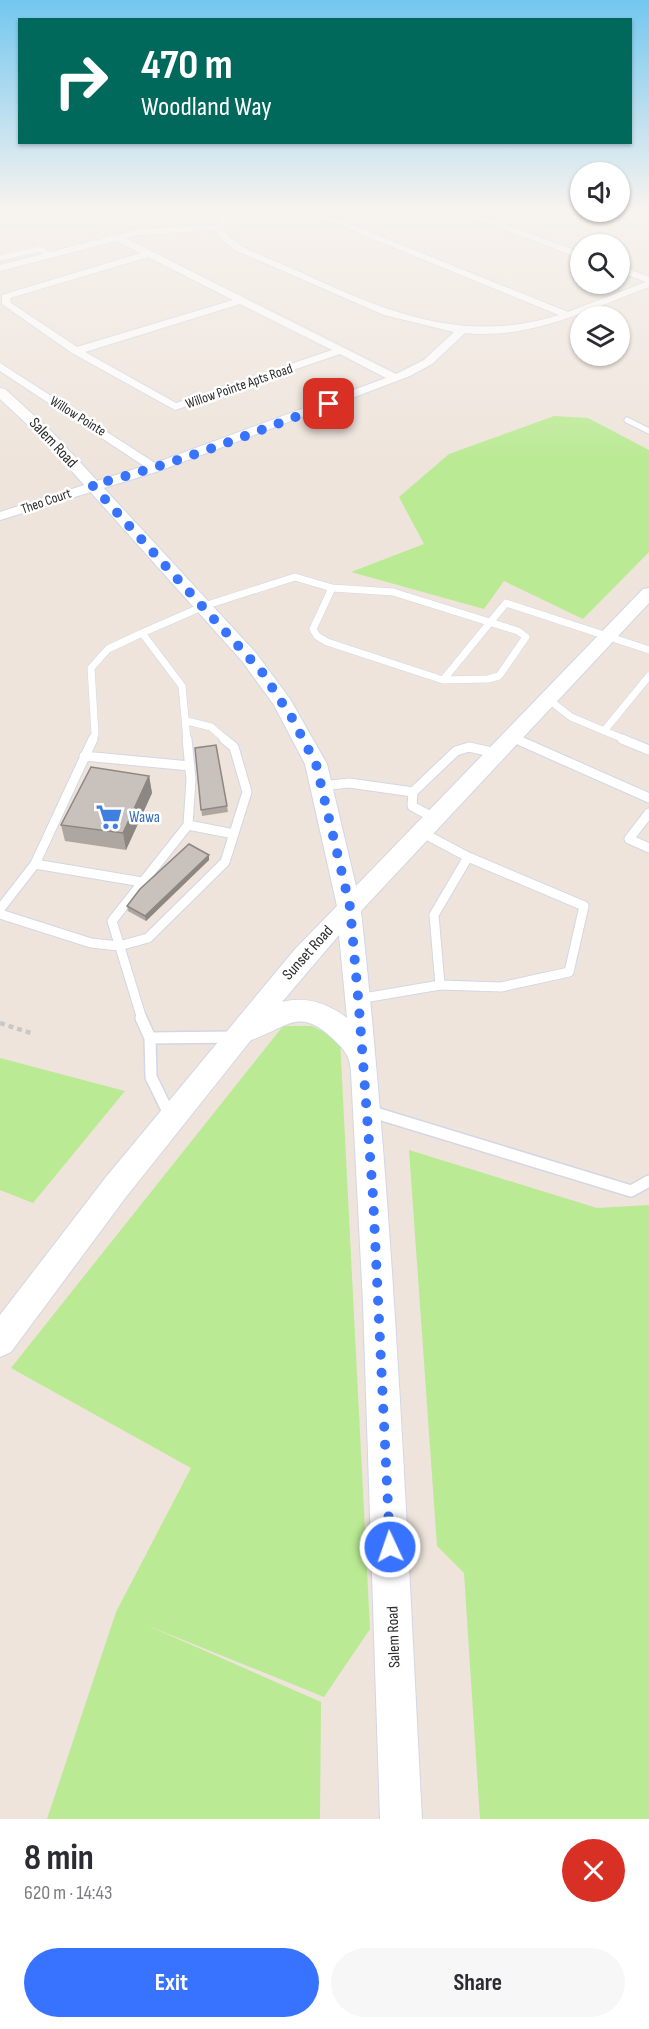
<!DOCTYPE html>
<meta charset="utf-8">
<style>
body{margin:0;font-family:"Sofia Sans Condensed",sans-serif;background:#f7f7f7;color:#2b2b33;height:100vh;display:flex;flex-direction:column;font-size:22px;white-space:nowrap}
*{box-sizing:border-box;margin:0}
p{font-size:20px;color:#7c7c81}
.icon{flex:none;width:33px;height:33px;fill:none;stroke:currentColor;stroke-width:2;stroke-linecap:round;stroke-linejoin:round}
.map{position:relative;height:1819px;overflow:hidden}
.details{display:flex;flex-direction:column;background:#fff;flex:1}
.details>*{flex:none}
.banner{position:absolute;left:18px;top:18px;width:614px;height:126px;border-radius:0px;box-shadow:0 2px 4px #0004;background:#00695c;color:#fff;overflow:hidden}
.controls{position:absolute;left:570px;top:162px;display:grid;gap:12px}
.controls a{display:grid;place-items:center;width:60px;height:60px;border-radius:50%;background:#fff;box-shadow:0 2px 4px #0004;font-size:30px}
.pin{position:absolute;display:grid;place-items:center;width:51px;height:51px;color:#fff;margin:-26px;border-radius:12px;box-shadow:0 3px 9px #0006}
.me{position:absolute;width:66px;margin:-33px;rotate:357deg;stroke-linejoin:round;filter:drop-shadow(0 0 4px #0008)}
.turn{display:flex;align-items:center;gap:21px;height:126px;padding:0 24px;font-size:27px}
.turn .icon{width:78px;height:78px;stroke-width:2.5}
.turn b{display:block;font-size:42px;line-height:51px}
.round{display:grid;place-items:center;flex:none;width:63px;height:63px;border-radius:32px;background:#f7f7f7}
.head{display:flex;align-items:center;justify-content:space-between;height:102px;padding:0 24px}
h1{font-size:36px;font-weight:700;line-height:45px}
.cta{display:flex;gap:12px;margin-top:auto;padding:12px 24px}
.cta a{flex:1;height:69px;border-radius:36px;background:#3873ff;color:#fff;font-size:24px;font-weight:700;line-height:69px;text-align:center}
.cta a+a{background:#f7f7f7;color:#2b2b33}
.map>svg:first-child{display:block}
.green{fill:#baea93}
.lines{fill:none;stroke-linecap:round;stroke-linejoin:round}
.service-far4-casing{stroke:#d1d7e5;stroke-width:5}
.service-far3-casing{stroke:#d1d7e5;stroke-width:7}
.service-far2-casing{stroke:#d1d7e5;stroke-width:8}
.service-far1-casing{stroke:#d1d7e5;stroke-width:11}
.service-casing{stroke:#d1d7e5;stroke-width:14}
.minor-casing{stroke:#d1d7e5;stroke-width:2}
.tertiary-casing{stroke:#d1d7e5;stroke-width:2}
.path{stroke:#c8c8c8;stroke-width:4.5;stroke-dasharray:5 4;stroke-linecap:butt}
.service-far4{stroke:#fff;stroke-width:4.5}
.service-far3{stroke:#fff;stroke-width:5}
.service-far2{stroke:#fff;stroke-width:7}
.service-far1{stroke:#fff;stroke-width:9}
.service{stroke:#fff;stroke-width:11}
.minor{fill:#fff;fill-rule:evenodd}
.tertiary{fill:#fff;fill-rule:evenodd}
.wall{fill:#ada6a1}
.shaded-wall{fill:#8d8783}
.building{fill:#c9c1bb;stroke:#8d8783;stroke-width:1.5}
.route{stroke:#3873ff;stroke-width:10;stroke-dasharray:0 18}
.labels{text-anchor:middle;dominant-baseline:central;stroke-width:5;stroke-linejoin:round;paint-order:stroke}
.far-street-label{font-size:14px;fill:#2b2b2b;stroke:#fff}
.street-label{font-size:16px;fill:#2b2b2b;stroke:#fff}
.shop-label{font-size:16px;fill:#366cbe;stroke:#fff;text-anchor:start}
</style>
<div class="map">
<svg width="649" height="1819" viewBox="0 0 649 1819">
<rect width="100%" height="100%" fill="#eee4db"/>
<path class="green" d="M 554,416 L 588,418 L 649,450 L 649,552 L 583,619 L 504,581 L 484,609 L 351,572 L 424,544 L 399,497 L 449,454 Z
M 283,1026 L 312,1026 L 340,1040 L 370,1629 L 324,1697 L 144,1624 L 321,1702 L 320,1819 L 47,1819 L 116,1612 L 191,1468 L 11,1368 Z
M 0,1058 L 125,1091 L 33,1203 L 0,1190 Z
M 409,1150 L 597,1208 L 649,1205 L 649,1819 L 480,1819 L 464,1573 L 437,1546 Z"/>
<g class="lines">
<g class="service-far4-casing">
<path id="service-far4" d="M 0,211 L 0,217
M 0,258 L 39,249 L 52,255"/>
</g>
<g class="service-far3-casing">
<path id="service-far3" d="M 627,420 L 649,431"/>
</g>
<g class="service-far2-casing">
<path id="service-far2" d="M 332,588 L 313,629 L 317,636 L 327,642 L 443,680 L 506,603 L 649,650
M 548,699 L 571,717 L 626,740
M 187,721 L 211,727 L 226,740
M 604,731 L 649,676
M 513,737 L 520,740
M 92,740 L 95,734 L 91,668 L 108,649 L 142,633
M 187,740 L 182,686 L 142,633 L 204,606 L 295,577 L 332,588 L 393,592 L 518,631 L 526,637 L 499,676 L 488,679 L 443,680"/>
</g>
<g class="service-far1-casing">
<path id="service-far1" d="M 93,739 L 35,864 L 142,882
M 516,739 L 649,798
M 622,739 L 649,750
M 84,756 L 190,766
M 322,786 L 349,783 L 413,792
M 649,813 L 629,839 L 649,848
M 434,818 L 412,806 L 413,792 L 456,751 L 469,747 L 496,753
M 188,825 L 234,834
M 0,909 L 35,864
M 0,914 L 91,943 L 119,946 L 148,938 L 225,862 L 247,792 L 234,747 L 224,739
M 440,985 L 434,915 L 468,857
M 358,999 L 440,985 L 501,987 L 569,972 L 584,906 L 468,857 L 421,832
M 142,1019 L 112,921 L 188,825 L 191,779 L 187,739"/>
</g>
<g class="service-casing">
<path id="service" d="M 141,1018 L 150,1038 L 151,1077 L 170,1116
M 150,1038 L 234,1037
M 369,1111 L 631,1191 L 649,1181"/>
</g>
<g class="minor-casing">
<path id="minor" d="M 229,207 L 239,207 L 225,218 L 223,228 L 228,236 L 241,246 C 260,256 280,263 300,272 C 386,312 464,345 559,315 L 295,207 L 307,207 L 568,312 L 646,282 L 620,272 L 620,266 L 649,277 L 649,287 C 589,309 531,340 465,333 L 432,364 L 410,376 L 159,471 L 0,520 L 0,512 L 144,466 L 0,371 L 0,363 L 155,463 L 386,378 L 340,354 L 175,410 L 72,353 L 2,304 L 2,295 L 141,253 L 116,241 L 0,271 L 0,265 L 139,229 L 215,225 L 219,216 ZM 215,230 L 222,240 L 235,250 L 384,315 L 454,332 L 424,360 L 396,374 L 125,238 L 139,235 ZM 148,257 L 233,300 L 77,347 L 11,303 L 10,298 ZM 240,304 L 332,350 L 176,403 L 85,352 Z
M 444,207 L 457,207 L 580,252 L 580,258 Z
M 632,207 L 649,208 L 649,213 L 633,209 Z"/>
</g>
<g class="tertiary-casing">
<path id="tertiary" d="M 0,388 L 5,389 L 53,433 L 256,653 L 290,699 L 327,764 L 356,886 L 643,589 L 649,588 L 649,603 L 361,911 C 394,1213 406,1516 422,1819 L 380,1819 L 363,1303 L 351,1072 C 350,1055 344,1049 331,1037 C 298,1006 285,1029 251,1040 L 126,1197 L 11,1352 L 0,1357 L 0,1315 L 106,1177 L 296,948 L 337,906 L 305,764 L 274,705 L 242,661 L 43,439 L 0,399 ZM 339,935 L 347,1018 C 327,1003 306,996 282,1002 Z"/>
</g>
<path class="path" d="M 0,1023 L 34,1034"/>
<use href="#service-far4" class="service-far4"/>
<use href="#service-far3" class="service-far3"/>
<use href="#service-far2" class="service-far2"/>
<use href="#service-far1" class="service-far1"/>
<use href="#service" class="service"/>
<use href="#minor" class="minor"/>
<use href="#tertiary" class="tertiary"/>
</g>
<path class="wall" d="M 195,748 L 227,806 L 228,812 L 202,816 Z
M 149,776 L 152,793 L 126,850 L 65,841 L 61,825 Z
M 209,855 L 209,860 L 146,921 L 128,911 L 127,906 Z"/>
<path class="shaded-wall" d="M 149,776 L 152,793 L 126,850 L 123,833 Z
M 209,855 L 209,860 L 146,921 L 145,916 Z"/>
<path class="building" d="M 216,745 L 227,806 L 201,810 L 195,748 Z
M 91,767 L 149,776 L 123,833 L 61,825 Z
M 189,844 L 209,855 L 145,916 L 127,906 L 140,889 Z"/>
<linearGradient id="sky" x2="0" y2="1"><stop stop-color="#73c7ef"/><stop offset="0.45" stop-color="#f7f3ef"/><stop offset="1" stop-color="#f7f3ef" stop-opacity="0"/></linearGradient>
<rect width="649" height="462" fill="url(#sky)"/>
<g class="lines">
<path class="route" d="M 329,404 C 251,434 173,465 92,485 L 262,672 L 292,718 L 316,764 L 350,907 L 359,1008 L 373,1196 L 390,1547"/>
</g>
<defs>
<g id="supermarket-bare" transform="scale(2.07)"><path d="M-6-5.5h2.5l.6 2H6L4.5 2H-2.5L-4.4-4H-6ZM-1.5 3.2a1.3 1.3 0 1 0 .1 0ZM3 3.2a1.3 1.3 0 1 0 .1 0Z" fill="#3f7fe0" stroke="#fff" stroke-width="2.5" paint-order="stroke"/></g>
</defs>
<g fill-rule="evenodd">
<use href="#supermarket-bare" x="109" y="817"/>
</g>
<g class="labels">
<g class="far-street-label">
<text transform="translate(239 386) rotate(-19)">Willow Pointe Apts Road</text>
<text transform="translate(78 416) rotate(32)">Willow Pointe</text>
<text transform="translate(46 501) rotate(-19)">Theo Court</text>
</g>
<g class="street-label">
<text transform="translate(53 443) rotate(47)">Salem Road</text>
<text transform="translate(308 953) rotate(-48)">Sunset Road</text>
<text transform="translate(394 1637) rotate(-92)">Salem Road</text>
</g>
<g class="shop-label">
<text x="129" y="817">Wawa</text>
</g>
</g>
</svg>
<div class="controls">
<a><svg class="icon" aria-label="sound" viewBox="0 0 24 24"><path d="M4 9h4l5-4v14l-5-4H4zM17 9q2 3 0 6"/></svg></a>
<a><svg class="icon" aria-label="search" viewBox="0 0 24 24"><circle cx="10" cy="10" r="6"/><path d="M15 15l6 6"/></svg></a>
<a><svg class="icon" aria-label="layers" viewBox="0 0 24 24"><path d="M12 4l9 5-9 5-9-5zM3 14l9 5 9-5"/></svg></a>
</div>
<div class="pin" style="left:329px;top:404px;background:#d93025"><svg class="icon" aria-label="arrive" viewBox="0 0 24 24"><path d="M6 21V4h12l-3 4 3 4H6"/></svg></div>
<svg class="me" style="left:390px;top:1547px" viewBox="-20 -20 40 40"><circle r="17" fill="#3873ff" stroke="#fff" stroke-width="3"/><path d="M0-11L8 9 0 5-8 9z" fill="#fff"/></svg>
<div class="banner">
<div class="turn"><svg class="icon" aria-label="right" viewBox="0 0 24 24"><path d="M7 20v-9h11M14 6l5 5-5 5"/></svg><div><b>470 m</b>Woodland Way</div></div>
</div>
</div>
<section class="details">
<div class="head"><div><h1>8 min</h1><p>620 m · 14:43</p></div><a class="round" style="background:#d93025;color:#fff"><svg class="icon" aria-label="close" viewBox="0 0 24 24"><path d="M6 6l12 12M18 6L6 18"/></svg></a></div>
<div class="cta"><a>Exit</a><a>Share</a></div>
</section>
